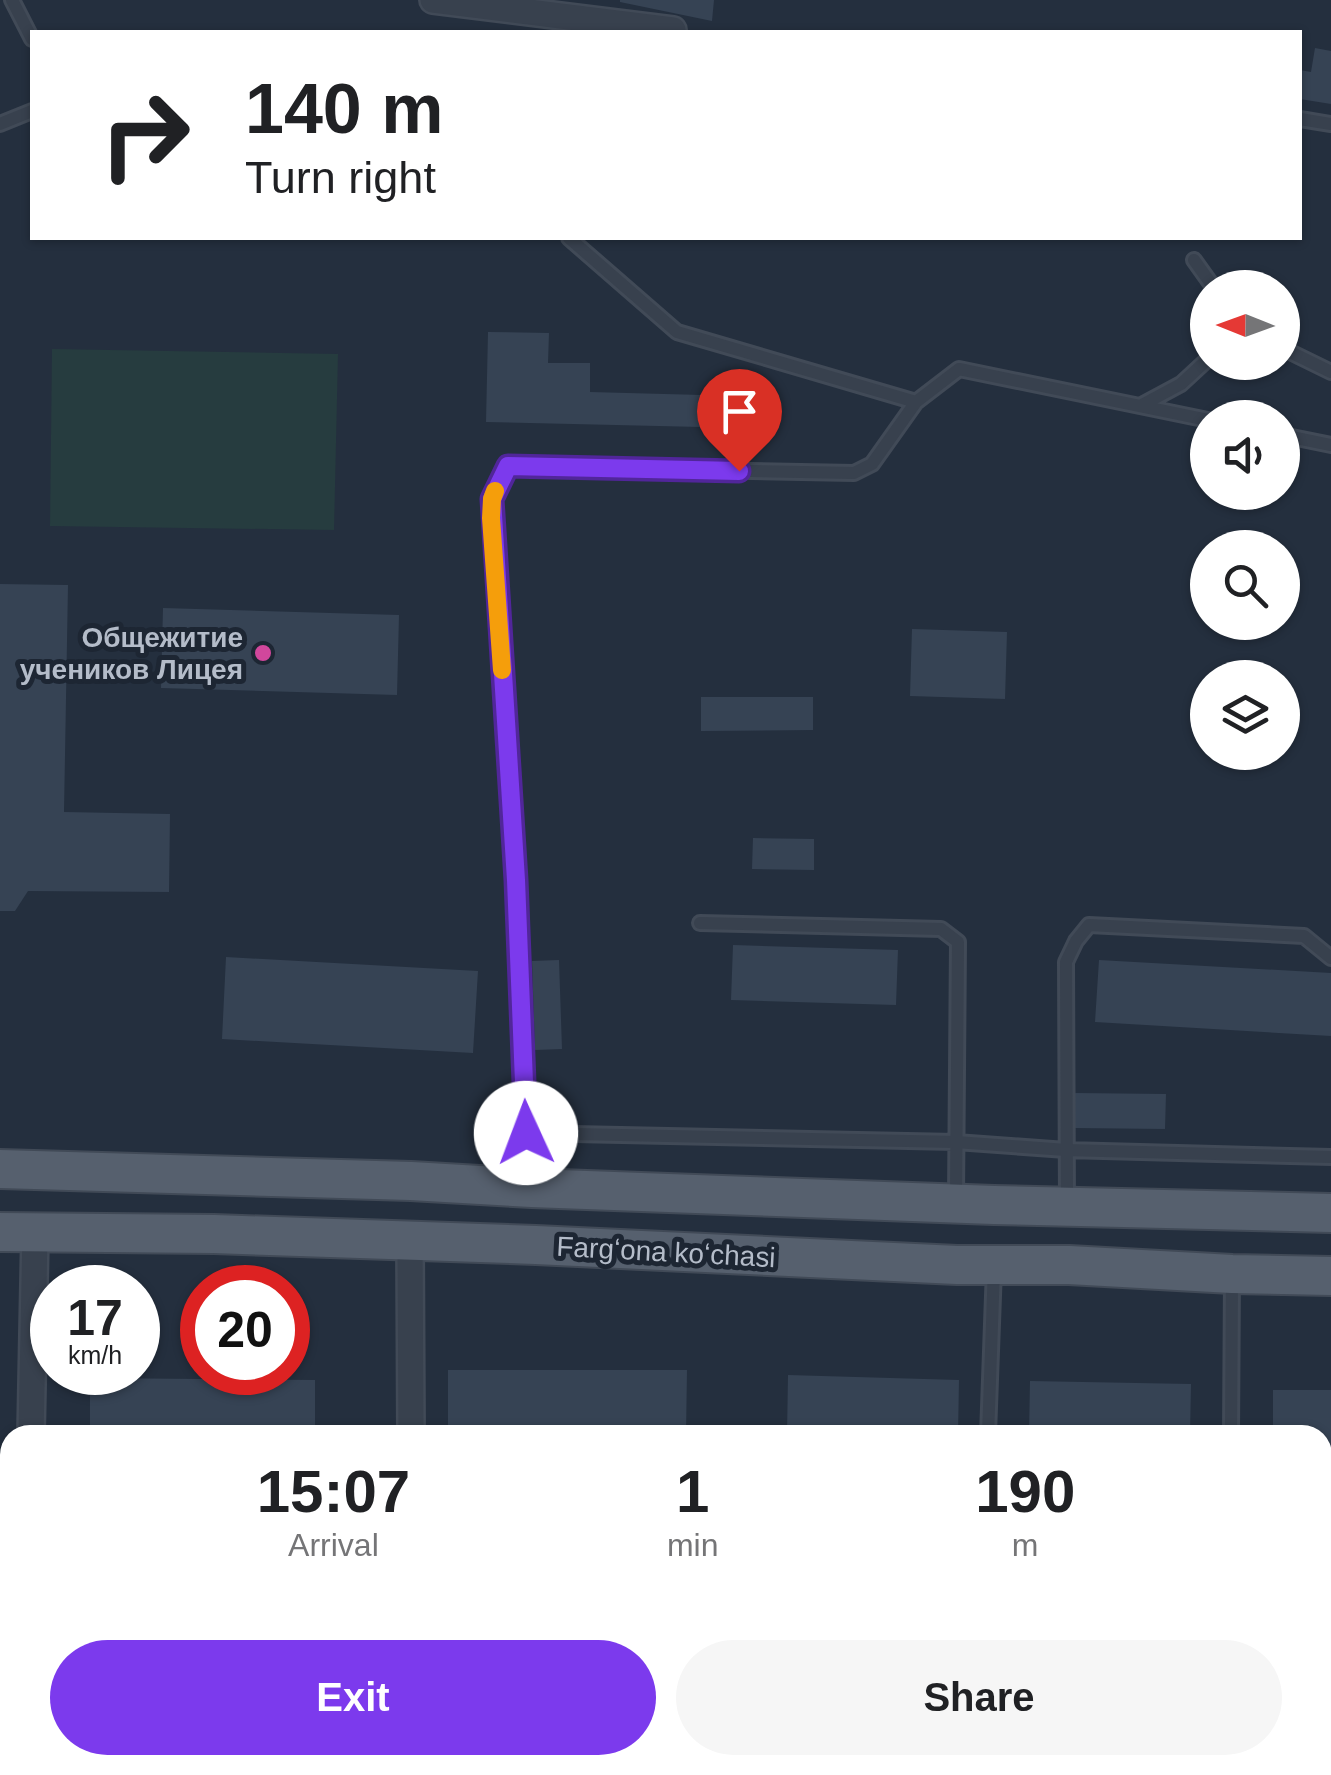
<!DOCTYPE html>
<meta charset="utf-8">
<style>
body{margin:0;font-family:Helvetica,sans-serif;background:#f6f6f6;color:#202124;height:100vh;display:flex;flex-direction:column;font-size:38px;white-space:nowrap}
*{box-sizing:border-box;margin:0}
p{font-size:32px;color:#757577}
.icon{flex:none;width:55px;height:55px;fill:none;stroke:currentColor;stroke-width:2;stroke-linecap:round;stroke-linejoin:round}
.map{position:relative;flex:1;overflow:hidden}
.side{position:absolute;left:0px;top:1425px;width:1332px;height:350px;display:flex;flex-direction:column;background:#fff;border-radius:30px 30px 0 0;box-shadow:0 2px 8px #0004}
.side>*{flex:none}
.hud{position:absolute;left:30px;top:30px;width:1272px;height:210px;border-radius:0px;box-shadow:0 2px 8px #0004;background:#fff;color:#202124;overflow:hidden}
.needle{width:65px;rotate:271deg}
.controls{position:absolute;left:1190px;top:270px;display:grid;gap:20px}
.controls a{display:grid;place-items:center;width:110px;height:110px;border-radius:50%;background:#fff;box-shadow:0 2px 8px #0004;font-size:50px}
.speed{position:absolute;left:30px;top:1265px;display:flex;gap:20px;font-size:50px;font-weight:700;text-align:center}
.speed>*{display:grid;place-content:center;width:130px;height:130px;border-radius:50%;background:#fff;box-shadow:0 2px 8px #0004;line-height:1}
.speed small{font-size:25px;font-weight:400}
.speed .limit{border:15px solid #d22;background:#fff;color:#111}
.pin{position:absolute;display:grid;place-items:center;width:85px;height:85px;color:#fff;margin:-102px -42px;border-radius:50% 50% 50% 0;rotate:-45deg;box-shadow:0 0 10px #0007}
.pin .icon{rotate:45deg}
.me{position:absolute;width:110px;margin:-55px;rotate:358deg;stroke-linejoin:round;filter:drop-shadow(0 0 8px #0008)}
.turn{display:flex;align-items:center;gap:35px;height:210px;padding:0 50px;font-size:45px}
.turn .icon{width:130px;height:130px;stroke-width:2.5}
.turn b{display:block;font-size:70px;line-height:85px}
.eta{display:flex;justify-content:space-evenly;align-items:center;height:170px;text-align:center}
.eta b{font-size:60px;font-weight:600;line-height:70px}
.button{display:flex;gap:20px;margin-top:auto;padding:20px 50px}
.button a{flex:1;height:115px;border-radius:60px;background:#7c3aed;color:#fff;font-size:40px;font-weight:600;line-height:115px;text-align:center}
.button a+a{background:#f6f6f6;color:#202124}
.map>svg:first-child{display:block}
.green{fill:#263c3f}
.building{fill:#364354}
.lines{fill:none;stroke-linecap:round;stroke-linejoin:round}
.service-casing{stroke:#414a57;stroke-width:18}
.minor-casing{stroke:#414a57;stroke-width:30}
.primary-casing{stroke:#414a57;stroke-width:42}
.service{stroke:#38414e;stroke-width:12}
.minor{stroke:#38414e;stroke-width:25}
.primary{stroke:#56606e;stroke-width:38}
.route-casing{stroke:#51269a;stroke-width:25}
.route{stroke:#7c3aed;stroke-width:18}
.slow{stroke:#f59e0b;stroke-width:18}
.hotel-dot{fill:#d1479c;stroke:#1d2633;stroke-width:4}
.labels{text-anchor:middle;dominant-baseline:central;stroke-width:10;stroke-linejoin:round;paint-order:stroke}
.poi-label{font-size:28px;font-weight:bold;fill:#b4bcc9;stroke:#1d2633;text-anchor:end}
.street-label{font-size:28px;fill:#b4bcc9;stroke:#1d2633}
</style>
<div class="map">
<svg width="1331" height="1775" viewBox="0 0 1331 1775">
<rect width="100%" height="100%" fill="#242f3e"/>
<path class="green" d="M 52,349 L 338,354 L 334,530 L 50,526 Z"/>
<path class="building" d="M 620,0 L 714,0 L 712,21 L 620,2 Z
M 1315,48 L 1331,51 L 1331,104 L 1300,99 L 1300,70 L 1311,72 Z
M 488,332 L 549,333 L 548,363 L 590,363 L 590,392 L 702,395 L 701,427 L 486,422 Z
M 0,584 L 68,585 L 64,812 L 170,814 L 169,892 L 28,891 L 15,911 L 0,911 Z
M 163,608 L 399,615 L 397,695 L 161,688 Z
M 912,629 L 1007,632 L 1005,699 L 910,696 Z
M 701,697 L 813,697 L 813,730 L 701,731 Z
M 753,838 L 814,839 L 814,870 L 752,869 Z
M 733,945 L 898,950 L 896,1005 L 731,1000 Z
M 226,957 L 478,971 L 473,1053 L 222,1039 Z
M 559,960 L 562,1049 L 535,1050 L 532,961 Z
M 1099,960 L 1331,973 L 1331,1036 L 1095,1022 Z
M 1075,1093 L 1166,1094 L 1165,1129 L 1074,1128 Z
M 448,1370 L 687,1370 L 686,1435 L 448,1435 Z
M 788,1375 L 959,1380 L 958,1435 L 787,1435 Z
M 90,1378 L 315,1380 L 315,1435 L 90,1433 Z
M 1030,1381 L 1191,1384 L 1190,1435 L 1029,1435 Z
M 1273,1390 L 1331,1390 L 1331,1452 L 1322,1452 L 1322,1435 L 1273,1435 Z
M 76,1765 L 147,1765 L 146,1775 L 76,1775 Z
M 302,1765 L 376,1765 L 376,1775 L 301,1775 Z
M 512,1765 L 574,1765 L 574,1775 L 512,1775 Z
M 710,1765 L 773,1765 L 773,1773 L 710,1772 Z
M 898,1765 L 960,1765 L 960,1775 L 898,1775 Z
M 1111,1765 L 1266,1765 L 1266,1769 L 1154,1769 L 1154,1775 L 1102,1775 L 1102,1769 L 1111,1769 Z"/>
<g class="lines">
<g class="service-casing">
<path id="service" d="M 12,0 L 32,39
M 1300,119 L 1331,124
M 0,124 L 32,111
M 569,238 L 677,332 L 916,402
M 1194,260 L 1214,288
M 1282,348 L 1331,372
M 1140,406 L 1181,384 L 1208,359
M 1282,435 L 1331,445
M 700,923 L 941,929 L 958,942 L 956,1198
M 526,1133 L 956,1142 L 1066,1150 L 1331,1157
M 532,1186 L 526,1133 L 516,880 L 491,518 L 492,499 L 508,466 L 854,473 L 872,464 L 916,402 L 959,369 L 1208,420
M 1067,1205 L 1066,962 L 1076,941 L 1089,925 L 1304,936 L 1331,958
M 988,1435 L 994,1268
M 1231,1435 L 1232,1278
M 1322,1497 L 1331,1497
M 0,1624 L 10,1624
M 196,1775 L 196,1765"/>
</g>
<g class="minor-casing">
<path id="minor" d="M 433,0 L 673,30
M 410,1242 L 411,1435
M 31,1435 L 35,1233
M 20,1775 L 20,1765
M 500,1775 L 500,1765
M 1074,1775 L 1074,1765"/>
</g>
<g class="primary-casing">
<path id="primary" d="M 0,1169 L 411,1181 L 532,1188 L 994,1205 L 1331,1213
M 0,1232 L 214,1234 L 536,1245 L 957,1265 L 1069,1265 L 1232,1274 L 1331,1276"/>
</g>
<use href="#service" class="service"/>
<use href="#minor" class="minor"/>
<use href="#primary" class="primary"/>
</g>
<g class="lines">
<g class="route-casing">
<path id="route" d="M 526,1133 L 516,880 L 492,499 L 508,466 L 739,471"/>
</g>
<use href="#route" class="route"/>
<path class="slow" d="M 495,491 L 492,499 L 491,518 L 502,670"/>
</g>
<circle class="hotel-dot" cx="263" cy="653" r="10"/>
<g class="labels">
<g class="poi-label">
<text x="243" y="637">Общежитие<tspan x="243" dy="32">учеников Лицея</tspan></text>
</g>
<g class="street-label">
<text transform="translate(666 1252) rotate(3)">Fargʻona koʻchasi</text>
</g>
</g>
</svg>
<div class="controls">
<a><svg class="needle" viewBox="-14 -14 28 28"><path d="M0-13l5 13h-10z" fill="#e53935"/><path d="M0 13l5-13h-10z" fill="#757577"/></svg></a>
<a><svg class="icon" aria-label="sound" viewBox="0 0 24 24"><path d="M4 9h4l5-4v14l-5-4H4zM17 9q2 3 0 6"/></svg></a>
<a><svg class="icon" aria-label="search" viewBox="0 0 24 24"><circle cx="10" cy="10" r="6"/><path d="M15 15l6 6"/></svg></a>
<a><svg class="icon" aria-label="layers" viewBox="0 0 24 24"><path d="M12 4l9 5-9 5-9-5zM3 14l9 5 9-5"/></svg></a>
</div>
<div class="speed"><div>17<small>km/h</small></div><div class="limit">20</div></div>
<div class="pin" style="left:739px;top:471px;background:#d93025"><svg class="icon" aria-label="arrive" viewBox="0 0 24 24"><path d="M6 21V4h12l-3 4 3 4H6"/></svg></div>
<svg class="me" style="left:526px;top:1133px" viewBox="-20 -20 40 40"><circle r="19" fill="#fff"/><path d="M0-13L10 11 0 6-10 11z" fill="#7c3aed"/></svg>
<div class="hud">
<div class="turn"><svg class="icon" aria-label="right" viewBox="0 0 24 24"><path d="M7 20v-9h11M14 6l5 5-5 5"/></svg><div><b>140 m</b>Turn right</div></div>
</div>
<section class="side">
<div class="eta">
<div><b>15:07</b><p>Arrival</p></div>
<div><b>1</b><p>min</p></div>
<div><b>190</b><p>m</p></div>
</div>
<div class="button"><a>Exit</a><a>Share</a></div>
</section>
</div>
